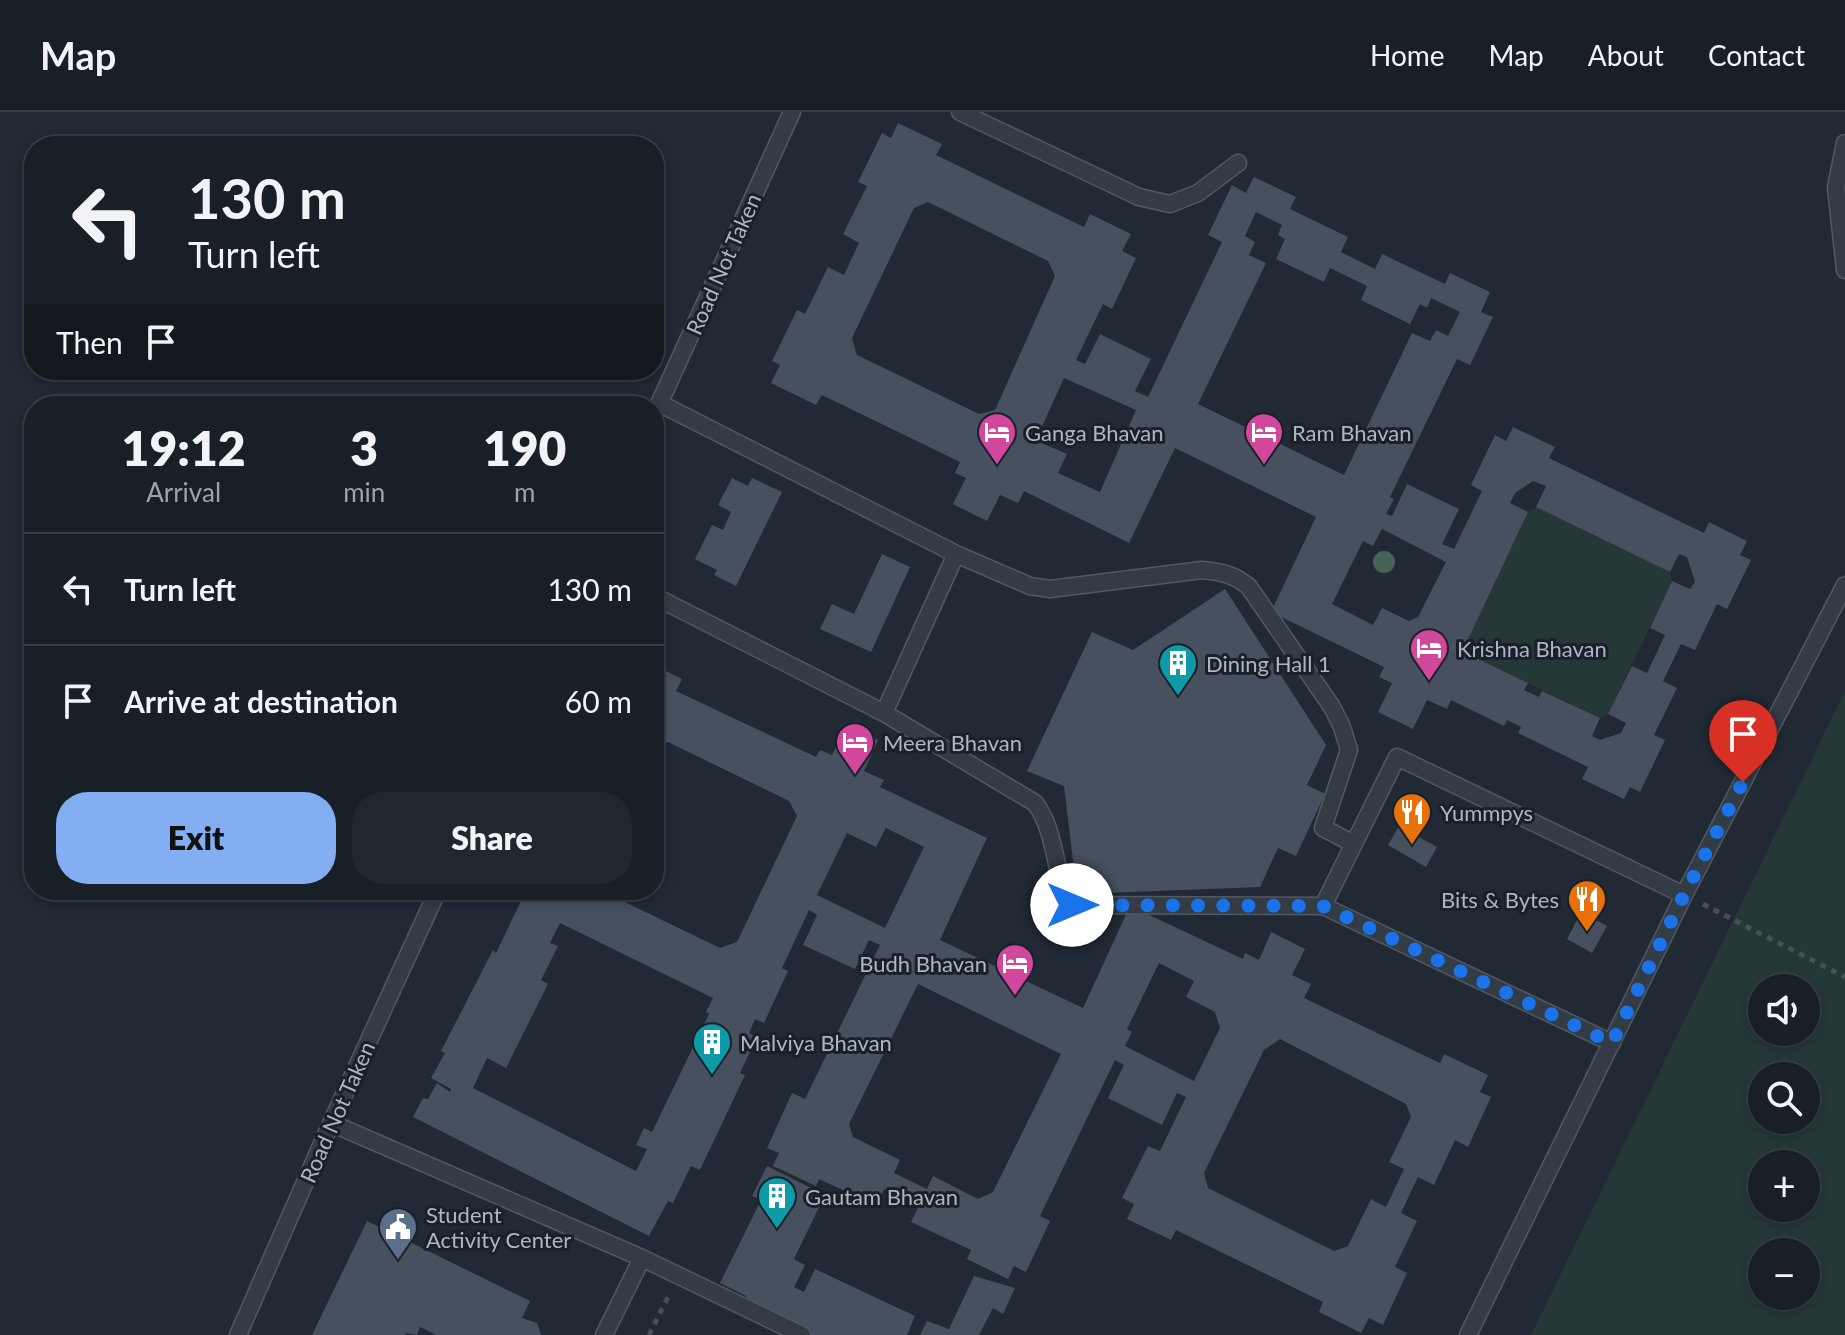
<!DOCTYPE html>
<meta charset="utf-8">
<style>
body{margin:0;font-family:Lato,sans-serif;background:#21272f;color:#f1f3f6;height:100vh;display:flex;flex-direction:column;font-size:30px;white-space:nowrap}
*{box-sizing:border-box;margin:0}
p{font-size:26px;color:#9fa2a7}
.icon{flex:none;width:44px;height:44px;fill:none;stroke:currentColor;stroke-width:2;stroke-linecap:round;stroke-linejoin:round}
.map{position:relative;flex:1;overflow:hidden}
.panel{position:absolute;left:24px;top:284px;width:640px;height:504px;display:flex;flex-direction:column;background:#181f27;border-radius:32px;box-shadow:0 4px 12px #0003,0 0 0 2px #363d44}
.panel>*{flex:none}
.banner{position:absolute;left:24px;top:24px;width:640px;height:244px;border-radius:32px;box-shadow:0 4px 12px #0003,0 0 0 2px #363d44;background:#181f27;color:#f1f3f6;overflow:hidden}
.tools{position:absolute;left:1748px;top:862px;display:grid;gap:16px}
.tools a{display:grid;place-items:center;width:72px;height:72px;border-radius:50%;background:#181f27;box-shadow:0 4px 12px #0003,0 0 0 2px #363d44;font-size:40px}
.pin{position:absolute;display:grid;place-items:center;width:68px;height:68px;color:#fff;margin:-82px -34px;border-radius:50% 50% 50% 0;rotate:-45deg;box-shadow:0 0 8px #0007}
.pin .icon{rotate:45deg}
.me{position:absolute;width:88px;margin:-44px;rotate:90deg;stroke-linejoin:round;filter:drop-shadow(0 0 6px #0008)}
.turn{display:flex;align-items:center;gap:28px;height:168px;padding:0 32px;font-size:36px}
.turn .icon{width:104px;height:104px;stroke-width:2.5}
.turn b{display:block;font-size:56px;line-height:68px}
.then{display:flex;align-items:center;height:76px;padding:0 32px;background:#0003;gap:16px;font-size:30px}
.eta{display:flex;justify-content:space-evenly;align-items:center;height:136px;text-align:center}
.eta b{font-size:48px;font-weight:800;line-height:56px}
.cta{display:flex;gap:16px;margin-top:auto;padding:16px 32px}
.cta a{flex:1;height:92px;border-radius:32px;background:#83aff2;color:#111;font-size:32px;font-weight:800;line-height:92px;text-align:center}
.cta a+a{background:#21272f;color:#f1f3f6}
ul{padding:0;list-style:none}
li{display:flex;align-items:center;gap:24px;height:112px;padding:0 32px;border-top:2px solid #363d44}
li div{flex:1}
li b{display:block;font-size:30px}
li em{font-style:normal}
header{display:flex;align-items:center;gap:48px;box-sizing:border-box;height:112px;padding:0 40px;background:#181f27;border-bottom:2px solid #363d44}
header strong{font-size:38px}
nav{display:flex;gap:44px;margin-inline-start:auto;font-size:28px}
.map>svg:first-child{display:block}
.green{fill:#253737;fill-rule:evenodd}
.building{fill:#46505e;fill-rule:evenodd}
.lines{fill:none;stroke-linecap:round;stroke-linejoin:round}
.service-casing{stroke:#515963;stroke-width:19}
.path{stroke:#415355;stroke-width:5;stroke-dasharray:6 6;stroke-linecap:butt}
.service{stroke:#333b45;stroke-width:16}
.tree{fill:#466254}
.route{stroke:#1a73e8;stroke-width:14;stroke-dasharray:0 25.2}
.labels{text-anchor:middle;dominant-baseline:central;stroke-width:6;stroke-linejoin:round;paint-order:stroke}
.street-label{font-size:22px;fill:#adb6c2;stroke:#192029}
.poi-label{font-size:22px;fill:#adb6c2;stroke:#192029;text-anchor:start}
</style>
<header>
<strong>Map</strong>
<nav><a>Home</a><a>Map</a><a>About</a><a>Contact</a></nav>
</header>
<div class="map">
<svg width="1845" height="1223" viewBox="0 0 1845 1223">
<rect width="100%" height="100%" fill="#202934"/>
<path class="green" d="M 1536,395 L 1670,460 L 1672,469 L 1608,602 L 1600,606 L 1472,544 L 1466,532 L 1528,400 Z
M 1845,579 L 1845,1223 L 1531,1223 ZM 1762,876 L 1806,876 L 1806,920 L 1762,920 ZM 1762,964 L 1806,964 L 1806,1008 L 1762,1008 ZM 1762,1052 L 1806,1052 L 1806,1096 L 1762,1096 ZM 1762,1140 L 1806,1140 L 1806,1184 L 1762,1184 Z"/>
<path class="building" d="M 898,11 L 942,32 L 936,43 L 1084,115 L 1090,102 L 1131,122 L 1122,139 L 1136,146 L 1112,197 L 1103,192 L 1076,248 L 1085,252 L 1100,222 L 1151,247 L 1135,279 L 1148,285 L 1222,130 L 1208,123 L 1232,73 L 1246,81 L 1254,65 L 1296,85 L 1290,97 L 1348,125 L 1341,140 L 1375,157 L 1382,142 L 1445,172 L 1450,161 L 1490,180 L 1481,200 L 1493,205 L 1470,253 L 1457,247 L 1390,385 L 1394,387 L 1386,402 L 1392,404 L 1407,372 L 1459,397 L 1442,432 L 1454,437 L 1482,379 L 1471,373 L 1495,323 L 1506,329 L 1513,315 L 1555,335 L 1549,346 L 1704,421 L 1709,410 L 1747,429 L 1740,443 L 1751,448 L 1727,497 L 1717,492 L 1695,538 L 1681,532 L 1663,569 L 1677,576 L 1654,623 L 1665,628 L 1640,680 L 1630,675 L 1624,687 L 1582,667 L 1588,655 L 1518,621 L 1521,615 L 1507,608 L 1504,614 L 1451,588 L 1447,597 L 1427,588 L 1413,617 L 1378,600 L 1392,571 L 1379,565 L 1384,555 L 1271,500 L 1316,405 L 1175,336 L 1129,431 L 1024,379 L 1018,391 L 1000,383 L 987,409 L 953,392 L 966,366 L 955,361 L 960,350 L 822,283 L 816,293 L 771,271 L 780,253 L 772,249 L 797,198 L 805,202 L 828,155 L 844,163 L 859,131 L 843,122 L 867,74 L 858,70 L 882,21 L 891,26 ZM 928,90 L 1048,149 L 1055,164 L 995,298 L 979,302 L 857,243 L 852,226 L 914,96 ZM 1256,100 L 1282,113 L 1278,123 L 1285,127 L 1276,147 L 1324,170 L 1330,156 L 1367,174 L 1361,188 L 1410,212 L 1420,192 L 1427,196 L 1431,186 L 1460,200 L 1448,224 L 1436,218 L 1430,229 L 1412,221 L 1344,363 L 1198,292 L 1266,151 L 1249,143 L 1255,130 L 1245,124 ZM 1064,266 L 1136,298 L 1100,380 L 1058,361 L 1067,342 L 1044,332 L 1040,319 ZM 1533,369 L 1546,374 L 1536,395 L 1670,460 L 1679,442 L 1687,445 L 1695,470 L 1690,477 L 1672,469 L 1650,516 L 1665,523 L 1647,561 L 1632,554 L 1608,602 L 1626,611 L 1621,621 L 1600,628 L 1592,624 L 1600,606 L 1542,579 L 1539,585 L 1524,578 L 1528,571 L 1472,544 L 1466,532 L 1528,400 L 1510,391 L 1515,381 ZM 1382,417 L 1446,450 L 1418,505 L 1409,509 L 1382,496 L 1373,513 L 1332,492 L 1363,429 L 1373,434 Z
M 732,366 L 748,374 L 752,366 L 782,380 L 736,474 L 714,463 L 717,458 L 695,447 L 712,413 L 723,418 L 731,400 L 718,393 Z
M 882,442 L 910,455 L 871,540 L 820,517 L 832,492 L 854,502 Z
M 1225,477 L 1326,633 L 1307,673 L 1325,682 L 1296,744 L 1278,736 L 1260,775 L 1077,782 L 1064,674 L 1027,659 L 1092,520 L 1133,538 Z
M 654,553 L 682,567 L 676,579 L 816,645 L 820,638 L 832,643 L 846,613 L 878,628 L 864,659 L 884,668 L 880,675 L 987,726 L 940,828 L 1083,896 L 1130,794 L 1243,847 L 1245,841 L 1259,848 L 1271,820 L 1305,837 L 1292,863 L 1311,872 L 1304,886 L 1440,951 L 1444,942 L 1488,963 L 1480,980 L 1491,985 L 1468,1035 L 1455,1028 L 1434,1073 L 1418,1065 L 1401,1101 L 1417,1109 L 1395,1155 L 1407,1161 L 1383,1213 L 1369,1206 L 1361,1221 L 1319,1200 L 1323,1190 L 1176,1118 L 1171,1128 L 1127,1107 L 1134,1092 L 1122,1086 L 1148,1034 L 1160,1039 L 1186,985 L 1177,981 L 1162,1013 L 1108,986 L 1124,953 L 1115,948 L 1040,1104 L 1050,1109 L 1026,1160 L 1014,1154 L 1008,1167 L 967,1147 L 971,1138 L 911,1110 L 919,1094 L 914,1094 L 884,1077 L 877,1094 L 819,1067 L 816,1074 L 773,1054 L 779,1041 L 767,1036 L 792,981 L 805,987 L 880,833 L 869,828 L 855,857 L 803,833 L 817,803 L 809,798 L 782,856 L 788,859 L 764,911 L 755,907 L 749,921 L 757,925 L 740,961 L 745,963 L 700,1058 L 691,1054 L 673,1091 L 668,1089 L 649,1124 L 413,1005 L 423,986 L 428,987 L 437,971 L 450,980 L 451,977 L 431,966 L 445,941 L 441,939 L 493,838 L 496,841 L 521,789 L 512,784 L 515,778 L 600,778 L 720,836 L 737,830 L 797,704 L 789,689 L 668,630 L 654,632 ZM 886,716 L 924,735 L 885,816 L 817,783 L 847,721 L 876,735 ZM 560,811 L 713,886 L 706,900 L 709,902 L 652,1020 L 644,1016 L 636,1033 L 647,1037 L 636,1059 L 473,976 L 487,946 L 506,956 L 548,872 L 541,868 L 558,834 L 550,831 ZM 1159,851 L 1194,869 L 1186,885 L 1215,900 L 1220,916 L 1194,969 L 1125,934 L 1132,920 L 1127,917 ZM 918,872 L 1061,942 L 993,1080 L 978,1087 L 933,1064 L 927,1077 L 894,1061 L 900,1048 L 853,1025 L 849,1012 ZM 1280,927 L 1406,992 L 1411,1005 L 1389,1050 L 1404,1057 L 1386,1095 L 1371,1087 L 1348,1134 L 1334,1139 L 1208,1076 L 1204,1061 L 1264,938 Z
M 1399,714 L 1437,735 L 1426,755 L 1388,733 Z
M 1581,800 L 1607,814 L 1592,841 L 1567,827 Z
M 767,1054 L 825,1083 L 794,1147 L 805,1153 L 794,1175 L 804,1180 L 815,1157 L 915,1204 L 907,1223 L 808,1223 L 742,1191 L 746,1184 L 720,1171 L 761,1088 L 752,1084 Z
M 367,1109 L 530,1189 L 522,1206 L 537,1211 L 541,1223 L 436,1223 L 420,1215 L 417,1223 L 406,1221 L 405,1223 L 312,1223 Z
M 974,1164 L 1015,1176 L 1003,1202 L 993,1196 L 979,1223 L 920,1223 L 927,1209 L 949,1217 Z"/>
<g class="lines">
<g class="service-casing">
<path id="service" d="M 960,0 L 1139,85 L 1170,92 L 1198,81 L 1238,51
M 1845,31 L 1836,75 L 1845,158
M 659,291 L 956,442 L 1030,474 L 1050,477 L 1202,458 C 1221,460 1234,462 1249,475 L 1332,595 L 1342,615 L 1349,638 L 1323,716 L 1354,732
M 654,303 L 792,0
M 654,484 L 884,601 L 1035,691 C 1051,712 1053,739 1060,764 C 1062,774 1069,783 1072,793 L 1323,794 L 1612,931
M 884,601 L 956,442
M 1323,794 L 1397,645 L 1684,783
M 331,1011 L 642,1146 L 802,1223
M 238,1223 L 331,1011 L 438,778
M 604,1223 L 642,1146
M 1468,1223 L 1684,783 L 1845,473"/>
</g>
<path class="path" d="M 1703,792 L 1845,865
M 649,1223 L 669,1183"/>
<use href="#service" class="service"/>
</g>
<circle class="tree" cx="1384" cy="450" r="11"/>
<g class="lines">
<path class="route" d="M 1072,793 L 1323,794 L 1612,931 L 1684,783 L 1743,670"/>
</g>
<defs>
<g id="hotel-pin" transform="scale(2)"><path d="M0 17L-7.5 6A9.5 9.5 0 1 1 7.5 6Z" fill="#d1479c" stroke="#192029"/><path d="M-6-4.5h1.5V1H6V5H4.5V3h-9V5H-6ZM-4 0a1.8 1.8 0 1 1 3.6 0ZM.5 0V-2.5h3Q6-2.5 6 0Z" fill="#fff"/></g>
<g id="building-pin" transform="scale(2)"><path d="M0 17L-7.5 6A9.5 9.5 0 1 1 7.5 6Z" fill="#0f9aa8" stroke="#192029"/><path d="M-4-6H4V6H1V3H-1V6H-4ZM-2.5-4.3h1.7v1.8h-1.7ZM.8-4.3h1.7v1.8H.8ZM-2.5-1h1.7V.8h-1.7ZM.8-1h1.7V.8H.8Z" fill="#fff"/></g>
<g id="restaurant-pin" transform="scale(2)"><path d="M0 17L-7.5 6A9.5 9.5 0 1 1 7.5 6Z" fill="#e8710a" stroke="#192029"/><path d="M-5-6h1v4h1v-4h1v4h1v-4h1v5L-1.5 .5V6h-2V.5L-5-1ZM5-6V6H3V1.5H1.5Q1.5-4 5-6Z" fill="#fff"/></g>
<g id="civic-pin" transform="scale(2)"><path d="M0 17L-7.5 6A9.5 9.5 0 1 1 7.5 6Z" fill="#5c6f8a" stroke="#192029"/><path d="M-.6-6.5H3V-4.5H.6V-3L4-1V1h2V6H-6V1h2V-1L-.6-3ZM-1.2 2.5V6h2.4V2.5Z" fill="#fff"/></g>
</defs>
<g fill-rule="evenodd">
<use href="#hotel-pin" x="997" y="320"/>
<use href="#hotel-pin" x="1264" y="320"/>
<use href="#hotel-pin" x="1429" y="536"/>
<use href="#building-pin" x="1178" y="551"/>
<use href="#hotel-pin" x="855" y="630"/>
<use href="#restaurant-pin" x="1412" y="700"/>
<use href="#restaurant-pin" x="1587" y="787"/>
<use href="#hotel-pin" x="1015" y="851"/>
<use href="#building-pin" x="712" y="930"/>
<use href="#building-pin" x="777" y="1084"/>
<use href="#civic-pin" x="398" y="1115"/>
</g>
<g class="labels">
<g class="street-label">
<text transform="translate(723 152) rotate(-66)">Road Not Taken</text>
<text transform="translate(337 1000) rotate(-66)">Road Not Taken</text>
</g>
<g class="poi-label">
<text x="1025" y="320">Ganga Bhavan</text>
<text x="1292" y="320">Ram Bhavan</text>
<text x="1457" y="536">Krishna Bhavan</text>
<text x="1206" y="551">Dining Hall 1</text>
<text x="883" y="630">Meera Bhavan</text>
<text x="1440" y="700">Yummpys</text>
<text x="1559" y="787" text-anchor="end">Bits &amp; Bytes</text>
<text x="987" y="851" text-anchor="end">Budh Bhavan</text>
<text x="740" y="930">Malviya Bhavan</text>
<text x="805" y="1084">Gautam Bhavan</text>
<text x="426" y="1102">Student<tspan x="426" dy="25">Activity Center</tspan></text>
</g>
</g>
</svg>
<div class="tools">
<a><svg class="icon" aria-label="sound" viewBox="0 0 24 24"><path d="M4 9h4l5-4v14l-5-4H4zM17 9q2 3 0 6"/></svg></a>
<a><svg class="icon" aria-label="search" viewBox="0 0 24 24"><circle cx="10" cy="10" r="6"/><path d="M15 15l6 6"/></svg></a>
<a>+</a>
<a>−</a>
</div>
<div class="pin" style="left:1743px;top:670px;background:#d93025"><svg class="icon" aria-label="arrive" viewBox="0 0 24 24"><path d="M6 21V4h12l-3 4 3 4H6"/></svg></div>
<svg class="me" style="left:1072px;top:793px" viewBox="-20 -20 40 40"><circle r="19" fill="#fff"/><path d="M0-13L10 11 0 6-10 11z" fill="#1a73e8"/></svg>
<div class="banner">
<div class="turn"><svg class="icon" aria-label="left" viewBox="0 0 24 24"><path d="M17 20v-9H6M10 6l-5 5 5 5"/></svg><div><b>130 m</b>Turn left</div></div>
<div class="then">Then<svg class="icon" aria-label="arrive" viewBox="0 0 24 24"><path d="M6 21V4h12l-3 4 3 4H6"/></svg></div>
</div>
<section class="panel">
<div class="eta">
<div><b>19:12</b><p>Arrival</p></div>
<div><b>3</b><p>min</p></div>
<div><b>190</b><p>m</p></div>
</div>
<ul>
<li><svg class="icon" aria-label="left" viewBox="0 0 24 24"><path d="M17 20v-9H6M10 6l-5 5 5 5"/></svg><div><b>Turn left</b></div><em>130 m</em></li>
<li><svg class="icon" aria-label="arrive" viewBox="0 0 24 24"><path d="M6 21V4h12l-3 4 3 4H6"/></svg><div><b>Arrive at destination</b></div><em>60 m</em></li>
</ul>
<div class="cta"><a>Exit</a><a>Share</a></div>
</section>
</div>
